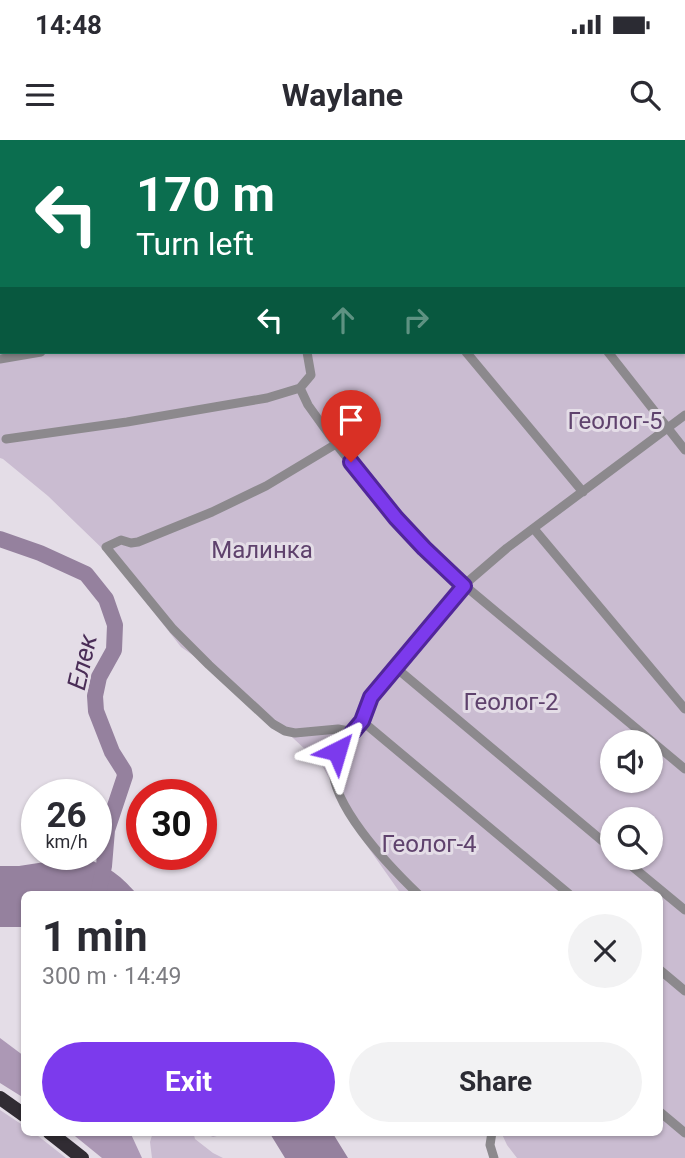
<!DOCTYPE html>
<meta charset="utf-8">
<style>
body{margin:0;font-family:Roboto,sans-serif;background:#f2f2f3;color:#2b2b33;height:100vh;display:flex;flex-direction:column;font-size:26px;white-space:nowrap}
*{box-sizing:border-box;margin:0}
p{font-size:23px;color:#7c7c81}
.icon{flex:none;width:38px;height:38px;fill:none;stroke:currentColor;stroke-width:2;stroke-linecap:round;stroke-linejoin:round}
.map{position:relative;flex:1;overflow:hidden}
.details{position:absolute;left:21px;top:751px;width:642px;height:245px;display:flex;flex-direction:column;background:#fff;border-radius:10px;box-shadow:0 2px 5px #0004}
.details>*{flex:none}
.top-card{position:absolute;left:0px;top:0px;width:686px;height:214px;box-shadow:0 2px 5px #0004;background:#0b6e4f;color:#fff;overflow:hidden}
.controls{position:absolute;left:600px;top:590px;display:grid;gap:14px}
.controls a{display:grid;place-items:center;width:63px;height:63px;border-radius:50%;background:#fff;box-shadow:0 2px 5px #0004;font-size:35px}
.speed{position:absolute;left:21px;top:639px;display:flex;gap:14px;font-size:35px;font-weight:700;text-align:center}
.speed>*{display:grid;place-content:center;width:91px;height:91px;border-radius:50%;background:#fff;box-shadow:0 2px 5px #0004;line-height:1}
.speed small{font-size:18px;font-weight:400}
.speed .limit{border:10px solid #d22;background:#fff;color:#111}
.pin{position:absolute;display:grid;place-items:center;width:60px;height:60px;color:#fff;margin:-72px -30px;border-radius:50% 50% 50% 0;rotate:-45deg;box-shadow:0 0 7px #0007}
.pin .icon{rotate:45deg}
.me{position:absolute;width:77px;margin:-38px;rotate:40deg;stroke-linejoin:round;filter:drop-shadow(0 0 5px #0008)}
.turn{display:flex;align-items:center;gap:24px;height:147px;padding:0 21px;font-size:32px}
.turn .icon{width:91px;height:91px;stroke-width:2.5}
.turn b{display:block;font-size:49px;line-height:60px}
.lanes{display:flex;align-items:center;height:66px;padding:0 21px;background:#0003;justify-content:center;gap:35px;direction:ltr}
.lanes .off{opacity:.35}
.round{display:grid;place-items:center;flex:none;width:74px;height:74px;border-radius:37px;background:#f2f2f3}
.overview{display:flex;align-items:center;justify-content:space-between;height:119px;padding:0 21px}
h1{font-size:42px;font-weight:700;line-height:52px}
.action{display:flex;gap:14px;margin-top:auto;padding:14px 21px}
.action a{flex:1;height:80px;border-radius:42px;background:#7c3aed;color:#fff;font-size:28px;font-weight:700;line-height:80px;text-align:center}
.action a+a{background:#f2f2f3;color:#2b2b33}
.status{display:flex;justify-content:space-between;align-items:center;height:49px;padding:0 35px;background:#fff;direction:ltr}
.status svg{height:19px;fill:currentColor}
header{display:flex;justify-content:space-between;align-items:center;height:91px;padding:0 21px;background:#fff;font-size:32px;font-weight:700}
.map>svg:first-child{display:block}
.green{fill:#cabcd1;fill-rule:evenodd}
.forest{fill:#ac98b5}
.water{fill:#95819e}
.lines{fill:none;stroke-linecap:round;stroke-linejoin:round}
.river{stroke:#95819e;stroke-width:16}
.minor{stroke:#8c898d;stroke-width:9}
.highway{stroke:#312c33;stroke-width:14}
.route-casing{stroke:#51269a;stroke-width:18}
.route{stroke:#7c3aed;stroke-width:12}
.labels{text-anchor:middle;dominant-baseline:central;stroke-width:6;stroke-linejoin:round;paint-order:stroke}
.park-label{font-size:24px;fill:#5f426d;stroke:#e4dde7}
.water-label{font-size:26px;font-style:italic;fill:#4a2d57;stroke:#e4dde7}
</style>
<div class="status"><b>14:48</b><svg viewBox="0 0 49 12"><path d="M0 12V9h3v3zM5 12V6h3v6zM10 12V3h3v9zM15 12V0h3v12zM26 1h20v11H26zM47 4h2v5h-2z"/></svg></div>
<header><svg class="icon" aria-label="menu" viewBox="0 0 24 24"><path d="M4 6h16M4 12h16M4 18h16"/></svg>Waylane<svg class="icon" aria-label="search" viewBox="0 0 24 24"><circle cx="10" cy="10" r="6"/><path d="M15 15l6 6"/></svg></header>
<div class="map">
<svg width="685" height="1018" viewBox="0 0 685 1018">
<rect width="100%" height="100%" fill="#e4dde7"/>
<path class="green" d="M 0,0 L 437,0 L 438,2 L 2,2 L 2,212 L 684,212 L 685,150 L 685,1018 L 517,1018 L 507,1005 L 501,992 L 660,992 L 660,754 L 401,754 L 358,693 L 322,625 L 236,545 L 181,507 L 108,414 L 48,356 L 3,319 L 0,318 ZM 612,602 L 651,602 L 651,640 L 612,640 ZM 612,679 L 651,679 L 651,718 L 612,718 Z
M 0,970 L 24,986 L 24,992 L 33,992 L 66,1018 L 0,1018 Z
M 153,992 L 232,992 L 213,997 L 201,992 L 194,995 L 195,999 L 213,1013 L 223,1018 L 152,1018 L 150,1002 Z"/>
<path class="forest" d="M 0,898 L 24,916 L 24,958 L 0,943 Z
M 70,992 L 130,992 L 142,1018 L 102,1018 Z"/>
<path class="water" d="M 77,717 C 105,723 118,733 137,754 L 24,754 L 24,787 L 0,787 L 0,726 L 19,726 Z
M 269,992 L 332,992 L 348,1018 L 285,1018 Z"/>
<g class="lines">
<path class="river" d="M 0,399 L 40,413 L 86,434 L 106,459 L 115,485 L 114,510 L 99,537 L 95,556 L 96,571 L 112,612 L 124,631 L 125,636 L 107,690 L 104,726 L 98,754"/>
<path class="minor" d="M 434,0 L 435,2
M 662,0 L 663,2
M 684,49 L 685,50
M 0,89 L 2,89
M 684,145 L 685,146
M 307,212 L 311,235 L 300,248 L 308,265 L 336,304 L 395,378 L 424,408 L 464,445 L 685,629
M 466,212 L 583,352
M 608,212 L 685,310
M 0,219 L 41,212
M 6,299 L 127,282 L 267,258 L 300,248
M 336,304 L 266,346 L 212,372 L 138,402 L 131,403 L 121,400 L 106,407 L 173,489 L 209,525 L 273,584 L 285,591 L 295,593 L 338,589 L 354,592 L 362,581 L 371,557 L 464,445 L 507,408 L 685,275
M 534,389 L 685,569
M 395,527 L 612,709
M 362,581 L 569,754
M 354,592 C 347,600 337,608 334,618 C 323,659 391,728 418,754
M 622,718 L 685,770
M 660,830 L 685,851
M 660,972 L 685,993
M 492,992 L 490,1005 L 494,1018"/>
<path class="highway" d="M 0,958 L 24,975
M 49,992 L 82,1018"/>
</g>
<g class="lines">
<g class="route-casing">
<path id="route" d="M 337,611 L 362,581 L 371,557 L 464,446 L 424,408 L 396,378 L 351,322"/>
</g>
<use href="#route" class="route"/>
</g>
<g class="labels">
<g class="park-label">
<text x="615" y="281">Геолог-5</text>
<text x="262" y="410">Малинка</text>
<text x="511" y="562">Геолог-2</text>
<text x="429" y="704">Геолог-4</text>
</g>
<g class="water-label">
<text transform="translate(82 522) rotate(-77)">Елек</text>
</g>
</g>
</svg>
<div class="controls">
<a><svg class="icon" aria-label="sound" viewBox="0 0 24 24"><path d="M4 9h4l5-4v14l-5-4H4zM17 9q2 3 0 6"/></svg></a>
<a><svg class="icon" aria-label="search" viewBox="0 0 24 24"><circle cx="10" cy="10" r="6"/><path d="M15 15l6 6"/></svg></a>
</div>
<div class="speed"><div>26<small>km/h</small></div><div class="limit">30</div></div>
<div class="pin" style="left:351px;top:322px;background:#d93025"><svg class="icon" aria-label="arrive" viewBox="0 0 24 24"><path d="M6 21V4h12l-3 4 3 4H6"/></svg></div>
<svg class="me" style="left:337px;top:611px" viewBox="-20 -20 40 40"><path d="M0-17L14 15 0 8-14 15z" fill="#7c3aed" stroke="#fff" stroke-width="4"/></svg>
<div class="top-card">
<div class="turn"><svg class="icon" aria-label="left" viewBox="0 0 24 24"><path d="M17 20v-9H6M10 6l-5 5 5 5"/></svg><div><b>170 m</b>Turn left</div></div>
<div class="lanes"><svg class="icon" aria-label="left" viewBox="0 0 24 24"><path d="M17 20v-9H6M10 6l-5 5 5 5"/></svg><svg class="icon off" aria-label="ahead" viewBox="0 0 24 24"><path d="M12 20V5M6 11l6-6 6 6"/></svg><svg class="icon off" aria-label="right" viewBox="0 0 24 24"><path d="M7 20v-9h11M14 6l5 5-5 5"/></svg></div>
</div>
<section class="details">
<div class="overview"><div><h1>1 min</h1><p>300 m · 14:49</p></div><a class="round"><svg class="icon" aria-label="close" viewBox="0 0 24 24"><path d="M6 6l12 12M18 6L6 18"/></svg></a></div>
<div class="action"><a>Exit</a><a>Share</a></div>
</section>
</div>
